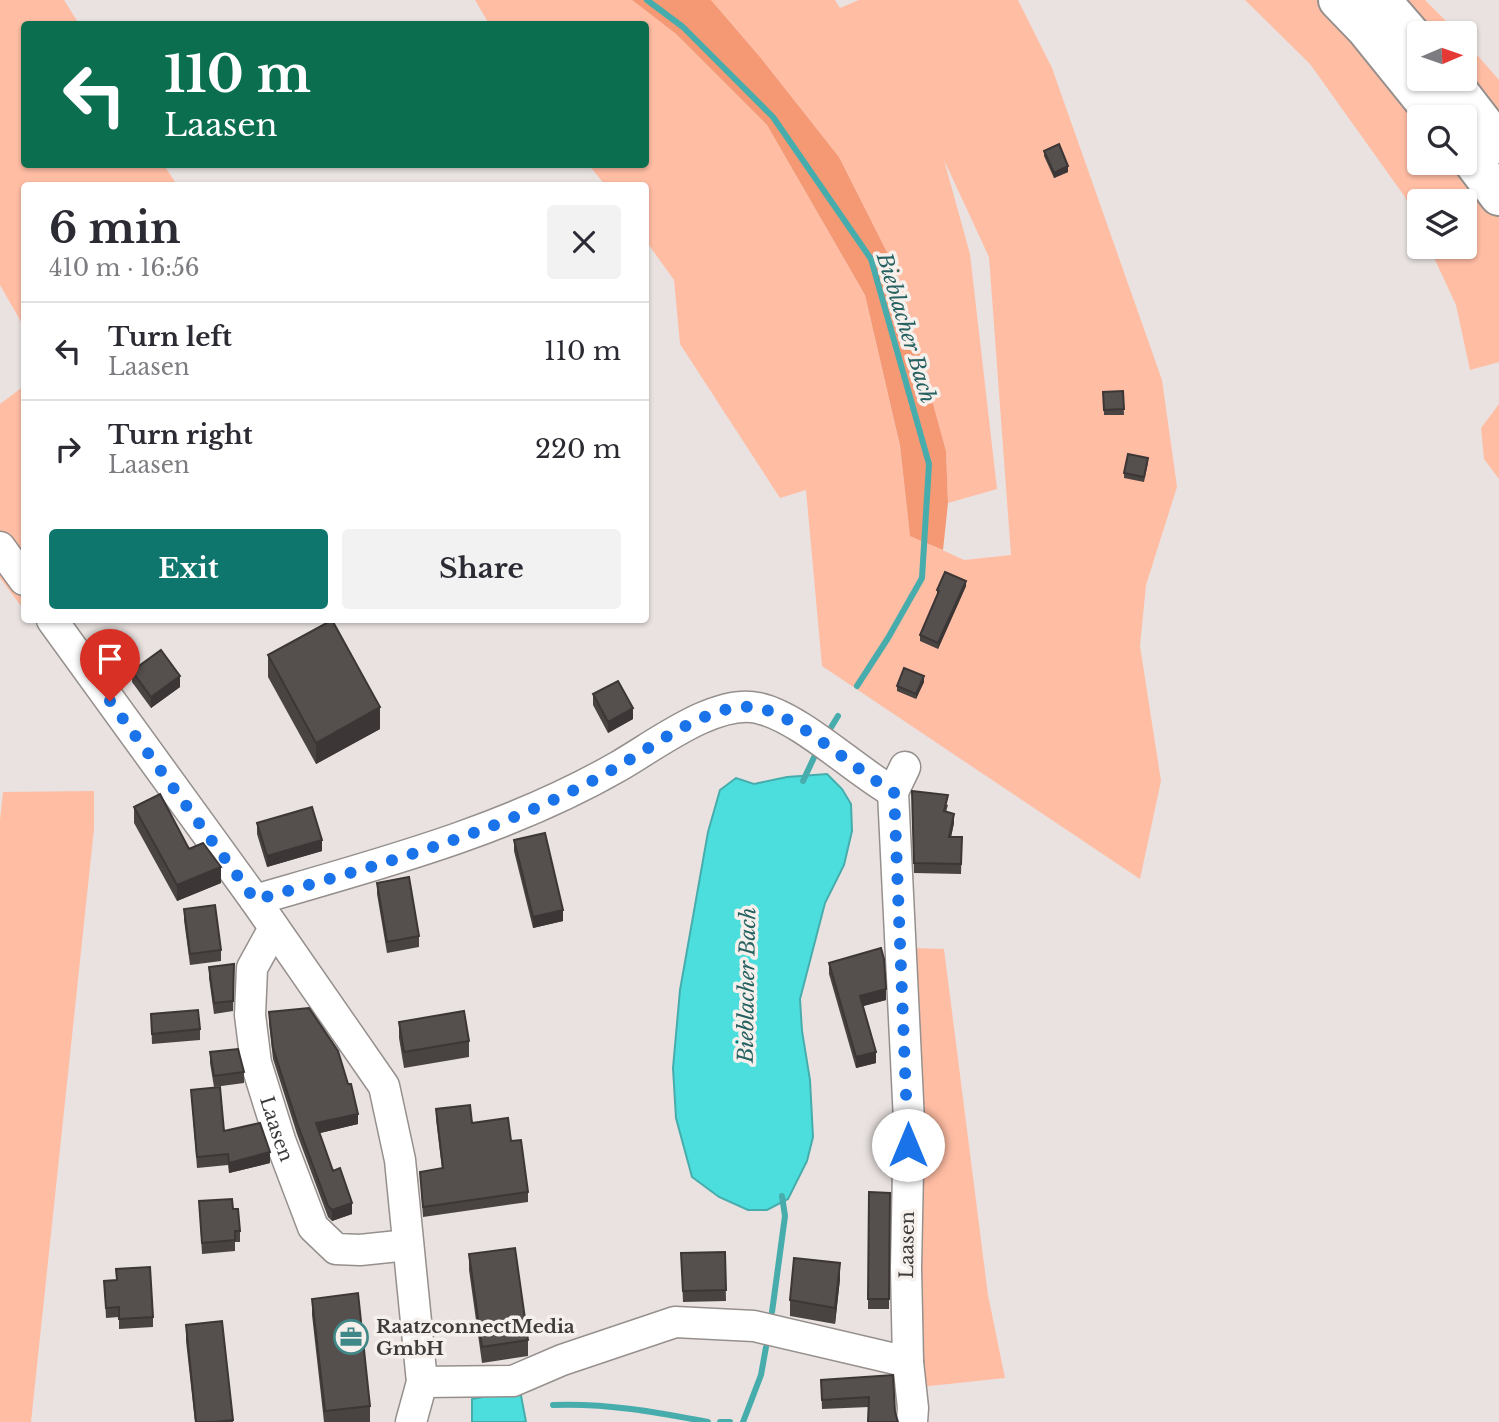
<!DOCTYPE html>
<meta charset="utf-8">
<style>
body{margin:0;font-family:"Libre Baskerville",serif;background:#f2f2f3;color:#2b2b33;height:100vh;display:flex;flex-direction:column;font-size:26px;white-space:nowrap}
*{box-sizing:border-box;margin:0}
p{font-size:23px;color:#7c7c81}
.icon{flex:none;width:38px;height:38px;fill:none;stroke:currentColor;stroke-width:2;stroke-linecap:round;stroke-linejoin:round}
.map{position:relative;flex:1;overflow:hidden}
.drawer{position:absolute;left:21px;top:182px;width:628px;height:441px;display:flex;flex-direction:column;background:#fff;border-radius:7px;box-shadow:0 2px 5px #0004}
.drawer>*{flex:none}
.hud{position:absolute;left:21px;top:21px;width:628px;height:147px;border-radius:7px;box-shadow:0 2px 5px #0004;background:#0b6e4f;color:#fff;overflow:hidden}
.needle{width:46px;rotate:88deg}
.buttons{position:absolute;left:1407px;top:21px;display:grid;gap:14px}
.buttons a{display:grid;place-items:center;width:70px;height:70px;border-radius:7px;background:#fff;box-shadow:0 2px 5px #0004;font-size:35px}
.pin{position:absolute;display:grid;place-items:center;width:60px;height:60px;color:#fff;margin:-72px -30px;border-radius:50% 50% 50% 0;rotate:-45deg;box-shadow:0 0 7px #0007}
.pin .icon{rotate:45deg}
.me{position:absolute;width:77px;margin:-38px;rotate:0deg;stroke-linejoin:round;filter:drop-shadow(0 0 5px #0008)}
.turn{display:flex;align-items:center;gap:24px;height:147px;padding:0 28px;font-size:32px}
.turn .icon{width:91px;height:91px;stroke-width:2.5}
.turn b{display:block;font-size:49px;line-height:60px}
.round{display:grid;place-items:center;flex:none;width:74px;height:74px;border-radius:7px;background:#f2f2f3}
.head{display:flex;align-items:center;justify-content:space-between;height:119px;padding:0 28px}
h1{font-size:42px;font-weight:700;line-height:52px}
.cta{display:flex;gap:14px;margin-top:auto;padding:14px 28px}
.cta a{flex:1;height:80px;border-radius:7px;background:#0f766e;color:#fff;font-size:28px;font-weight:700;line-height:80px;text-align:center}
.cta a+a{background:#f2f2f3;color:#2b2b33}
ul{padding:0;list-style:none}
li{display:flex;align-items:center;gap:21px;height:98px;padding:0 28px;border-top:2px solid #e1e1e2}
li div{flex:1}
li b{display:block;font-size:26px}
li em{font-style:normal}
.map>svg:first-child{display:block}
.green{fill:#ffbda4}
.forest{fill:#f59975}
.water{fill:#4bdedc;stroke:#47adac;stroke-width:2}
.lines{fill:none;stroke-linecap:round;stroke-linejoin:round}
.stream{stroke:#47adac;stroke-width:6}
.minor-casing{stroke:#96908d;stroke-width:33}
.highway-casing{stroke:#96908d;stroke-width:42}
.minor{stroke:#fff;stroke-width:30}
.highway{stroke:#fff;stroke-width:38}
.wall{fill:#494442}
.shaded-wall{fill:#3c3736}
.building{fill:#554f4d;stroke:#3c3736;stroke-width:2}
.route{stroke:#1a73e8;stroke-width:12;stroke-dasharray:0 21.6}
.labels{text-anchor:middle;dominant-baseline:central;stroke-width:7;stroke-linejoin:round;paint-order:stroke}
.street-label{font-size:19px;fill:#3e3c3b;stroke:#f6f0ed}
.poi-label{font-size:19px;font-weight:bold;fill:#3e3c3b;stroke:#f6f0ed;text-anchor:start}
.water-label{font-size:21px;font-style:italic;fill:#256160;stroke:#f6f0ed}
</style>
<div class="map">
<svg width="1499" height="1422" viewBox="0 0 1499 1422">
<rect width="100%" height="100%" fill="#e9e2e0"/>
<path class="green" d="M 0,0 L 64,0 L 79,24 L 24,24 L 24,164 L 164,165 L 177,185 L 24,186 L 24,327 L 0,285 Z
M 475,0 L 632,0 L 676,34 L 767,125 L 865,295 L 900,447 L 910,535 L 964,560 L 1011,555 L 989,257 L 944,160 L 970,254 L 997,489 L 948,503 L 946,451 L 897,272 L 839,157 L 760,57 L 711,0 L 835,0 L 840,8 L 859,0 L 1018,0 L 1052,68 L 1162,380 L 1177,487 L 1146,585 L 1140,646 L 1161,781 L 1140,879 L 822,666 L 806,490 L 780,498 L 680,344 L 674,280 L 646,241 L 646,186 L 605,185 L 589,165 L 646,164 L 646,24 L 489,24 Z
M 1245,0 L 1323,0 L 1419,117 L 1419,163 L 1463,163 L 1499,215 L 1499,362 L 1470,370 L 1456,305 L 1429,247 L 1465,247 L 1465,201 L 1419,201 L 1419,227 L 1405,197 L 1310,64 Z
M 1403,0 L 1425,0 L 1458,33 L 1433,33 Z
M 1465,41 L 1499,80 L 1499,117 L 1465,73 Z
M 24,386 L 24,610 L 0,578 L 0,404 Z
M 1499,404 L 1499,479 L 1484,459 L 1481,428 Z
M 94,791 L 94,829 L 31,1422 L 0,1422 L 0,820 L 3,792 Z
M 911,948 L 944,949 L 988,1295 L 1005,1378 L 920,1387 Z"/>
<path class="forest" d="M 632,0 L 711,0 L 760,57 L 839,157 L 897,272 L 946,451 L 948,503 L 943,550 L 910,536 L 900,446 L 865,295 L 767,125 L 676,34 Z"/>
<path class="water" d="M 827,774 L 842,789 L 851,804 L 852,831 L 844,865 L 825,903 L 800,999 L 802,1031 L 810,1080 L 813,1137 L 807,1161 L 788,1199 L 767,1210 L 748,1210 L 719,1197 L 692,1177 L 676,1118 L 673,1068 L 680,990 L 708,832 L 720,790 L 736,778 L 754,784 L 787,777 Z
M 520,1390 L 526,1422 L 472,1422 L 472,1399 Z"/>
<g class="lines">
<path class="stream" d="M 647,0 L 683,27 L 773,117 L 871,259 L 929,464 L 922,578 L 888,638 L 857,686
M 827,734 L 838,716
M 803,781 L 817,751
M 772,1312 L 785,1216 L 782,1196
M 553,1405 C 607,1403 656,1412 708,1422
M 720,1422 L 730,1422
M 743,1422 L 761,1375 L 766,1347"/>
<g class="minor-casing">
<g id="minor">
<path d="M 0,547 L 24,580"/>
<path d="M 52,620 L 255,900 L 384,1086 L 400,1160 L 422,1382 L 513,1381 L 562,1360 L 675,1322 L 754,1326 L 908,1362"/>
<path d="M 905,767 L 893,792 L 909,1121 L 906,1268 L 908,1362 L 913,1408 L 912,1422"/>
<path d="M 255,900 C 379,864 506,831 619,766 C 654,746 716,698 758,708 C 800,717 854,770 893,792"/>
<path id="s1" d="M 274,928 L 252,968 L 250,1015 L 256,1063 L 280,1140 L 313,1227 L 336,1249 L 360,1250 L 408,1245"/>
<path d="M 411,1422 L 422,1382"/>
</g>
</g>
<g class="highway-casing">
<path id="highway" d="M 1338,0 L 1366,29 L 1437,117
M 1381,0 L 1419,44
M 1449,79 L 1499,144
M 1465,151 L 1499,196"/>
</g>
<use href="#minor" class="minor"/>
<use href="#highway" class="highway"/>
</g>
<path class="wall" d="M 1044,151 L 1068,172 L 1054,178 L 1044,156 Z
M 1123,391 L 1124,415 L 1104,415 L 1103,392 Z
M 1148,463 L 1144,482 L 1124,478 L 1124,473 Z
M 966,586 L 938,649 L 920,641 L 920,635 L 937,596 L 937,590 Z
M 268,655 L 380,729 L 316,764 L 268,677 Z
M 132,671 L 180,687 L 151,708 L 132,682 Z
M 924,682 L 916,699 L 897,691 L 897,686 Z
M 593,694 L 633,719 L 608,733 L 593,705 Z
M 912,791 L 948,805 L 946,812 L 954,823 L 951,837 L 962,837 L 961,874 L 914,873 Z
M 134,807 L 189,849 L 221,883 L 177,901 L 134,823 Z
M 257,823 L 322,851 L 267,867 L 257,834 Z
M 514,840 L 563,921 L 533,928 L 514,851 Z
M 377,883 L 419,936 L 419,947 L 387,953 L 377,894 Z
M 184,909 L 221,950 L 221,961 L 190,965 L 184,920 Z
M 829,963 L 886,1000 L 863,1006 L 876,1063 L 856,1068 L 829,974 Z
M 234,964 L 233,1011 L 214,1014 L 209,978 L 209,967 Z
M 269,1012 L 358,1124 L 320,1133 L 333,1171 L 352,1214 L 332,1221 L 328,1217 L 297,1134 L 273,1059 L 269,1023 Z
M 151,1014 L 200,1029 L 200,1040 L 152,1044 Z
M 399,1022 L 469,1041 L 469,1057 L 404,1068 L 399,1038 Z
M 210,1052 L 244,1072 L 244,1083 L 214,1087 L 210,1063 Z
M 191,1090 L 224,1131 L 270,1163 L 229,1173 L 228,1165 L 197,1168 Z
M 436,1109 L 472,1123 L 511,1141 L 528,1192 L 528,1202 L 423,1217 L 420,1172 L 442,1169 L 436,1119 Z
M 869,1192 L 890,1193 L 889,1309 L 868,1309 Z
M 199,1201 L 233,1209 L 240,1231 L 240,1242 L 235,1242 L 235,1251 L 202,1254 Z
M 725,1252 L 726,1301 L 683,1302 L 681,1253 Z
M 469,1254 L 528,1340 L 528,1356 L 482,1363 L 469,1270 Z
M 116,1269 L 153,1317 L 153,1327 L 119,1329 L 119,1317 L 106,1318 L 104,1281 L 116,1280 Z
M 840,1279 L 835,1324 L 790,1316 L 790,1300 Z
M 312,1299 L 370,1406 L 370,1422 L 324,1422 L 312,1315 Z
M 222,1321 L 233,1422 L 195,1422 L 186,1341 L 186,1325 Z
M 893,1375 L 895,1412 L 897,1420 L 869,1407 L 822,1409 L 821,1380 Z"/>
<path class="shaded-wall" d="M 1068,166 L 1068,172 L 1054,178 L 1054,173 Z
M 966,581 L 966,586 L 938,649 L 938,643 Z
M 180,676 L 180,687 L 151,708 L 151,697 Z
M 924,676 L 924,682 L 916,699 L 916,694 Z
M 380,707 L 380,729 L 316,764 L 316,743 Z
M 633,708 L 633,719 L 608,733 L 608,722 Z
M 954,814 L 954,823 L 949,846 L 949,837 Z
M 322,840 L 322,851 L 267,867 L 267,856 Z
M 221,867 L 221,883 L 177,901 L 177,885 Z
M 563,910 L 563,921 L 533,928 L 533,917 Z
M 886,989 L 886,1000 L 860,1007 L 860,996 Z
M 876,1052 L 876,1063 L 856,1068 L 856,1057 Z
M 358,1114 L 358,1124 L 316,1134 L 316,1123 Z
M 270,1152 L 270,1163 L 229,1173 L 229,1163 Z
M 352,1203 L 352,1214 L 332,1221 L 332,1210 Z
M 840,1263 L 840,1279 L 835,1324 L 835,1308 Z"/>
<path class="building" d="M 1059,144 L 1068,166 L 1054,173 L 1044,151 Z
M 1123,391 L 1124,409 L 1104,410 L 1103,392 Z
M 1128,454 L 1148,458 L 1144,477 L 1124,473 Z
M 945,572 L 966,581 L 938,643 L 920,635 L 939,591 L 937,590 Z
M 332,620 L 380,707 L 316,743 L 268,655 Z
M 161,650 L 180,676 L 151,697 L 132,671 Z
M 904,668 L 924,676 L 916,694 L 897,686 Z
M 618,681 L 633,708 L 608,722 L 593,694 Z
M 912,791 L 948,795 L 944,811 L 954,814 L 949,837 L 962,837 L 961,864 L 914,863 Z
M 160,794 L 189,849 L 203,843 L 221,867 L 177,885 L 134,807 Z
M 312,807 L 322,840 L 267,856 L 257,823 Z
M 545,833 L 563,910 L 533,917 L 514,840 Z
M 409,877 L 419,936 L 387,942 L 377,883 Z
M 215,905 L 221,950 L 190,954 L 184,909 Z
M 881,948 L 884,959 L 886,989 L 860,996 L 876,1052 L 856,1057 L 829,963 Z
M 234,964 L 233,1001 L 214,1003 L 209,967 Z
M 309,1008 L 338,1051 L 348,1084 L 351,1084 L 358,1114 L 316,1123 L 333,1171 L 340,1168 L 352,1203 L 332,1210 L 328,1206 L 297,1123 L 273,1048 L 269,1012 Z
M 198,1010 L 200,1029 L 152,1034 L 151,1014 Z
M 464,1011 L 469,1041 L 404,1052 L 399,1022 Z
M 238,1049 L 244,1072 L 214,1076 L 210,1052 Z
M 220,1087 L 224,1131 L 260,1123 L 270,1152 L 229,1163 L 228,1154 L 197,1157 L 191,1090 Z
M 470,1105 L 472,1123 L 508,1118 L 511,1141 L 521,1140 L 528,1192 L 423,1207 L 420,1172 L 443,1168 L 436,1109 Z
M 869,1192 L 890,1193 L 889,1299 L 868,1299 Z
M 232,1199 L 233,1209 L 238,1209 L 240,1231 L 235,1231 L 235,1240 L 202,1243 L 199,1201 Z
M 515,1248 L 528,1340 L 482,1347 L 469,1254 Z
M 725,1252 L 726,1290 L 683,1291 L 681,1253 Z
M 794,1258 L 840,1263 L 835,1308 L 790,1300 Z
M 150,1267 L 153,1317 L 119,1319 L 119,1307 L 106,1308 L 104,1281 L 117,1280 L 116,1269 Z
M 358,1293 L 370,1406 L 325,1411 L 312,1299 Z
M 222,1321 L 233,1420 L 215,1422 L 196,1422 L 186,1325 Z
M 893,1375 L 895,1412 L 898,1422 L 868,1422 L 869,1397 L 822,1400 L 821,1380 Z"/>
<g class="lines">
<path class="route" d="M 110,701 L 255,900 C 379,865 507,831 619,766 C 654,746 716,698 759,708 C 800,717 854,770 894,792 L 908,1145"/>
</g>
<defs>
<g id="office-ring" transform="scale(1.75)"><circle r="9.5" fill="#f6f0ed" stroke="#408887" stroke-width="1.5"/><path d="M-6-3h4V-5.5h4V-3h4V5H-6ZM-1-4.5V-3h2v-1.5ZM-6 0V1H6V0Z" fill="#408887"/></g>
</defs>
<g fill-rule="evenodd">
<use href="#office-ring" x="351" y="1337"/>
</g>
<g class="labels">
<g class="street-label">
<text stroke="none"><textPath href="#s1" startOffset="210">Laasen</textPath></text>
<text transform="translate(907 1245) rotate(-89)">Laasen</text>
</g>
<g class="poi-label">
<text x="376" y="1326">RaatzconnectMedia<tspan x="376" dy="22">GmbH</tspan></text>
</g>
<g class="water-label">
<text transform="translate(906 328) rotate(73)">Bieblacher Bach</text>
<text transform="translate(747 985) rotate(-89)">Bieblacher Bach</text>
</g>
</g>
</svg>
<div class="buttons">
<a><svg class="needle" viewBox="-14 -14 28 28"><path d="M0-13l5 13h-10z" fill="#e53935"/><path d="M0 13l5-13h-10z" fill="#7c7c81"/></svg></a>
<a><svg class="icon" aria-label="search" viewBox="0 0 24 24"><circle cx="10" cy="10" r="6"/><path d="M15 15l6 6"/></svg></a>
<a><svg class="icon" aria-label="layers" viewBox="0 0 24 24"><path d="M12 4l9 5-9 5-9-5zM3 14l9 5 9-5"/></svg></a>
</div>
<div class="pin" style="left:110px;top:701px;background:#d93025"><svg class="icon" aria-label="arrive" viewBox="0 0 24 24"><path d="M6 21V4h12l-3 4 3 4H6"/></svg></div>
<svg class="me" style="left:908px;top:1145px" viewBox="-20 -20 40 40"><circle r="19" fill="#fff"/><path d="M0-13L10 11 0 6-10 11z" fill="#1a73e8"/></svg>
<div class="hud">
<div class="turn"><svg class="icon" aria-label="left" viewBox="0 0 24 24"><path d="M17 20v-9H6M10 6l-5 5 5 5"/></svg><div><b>110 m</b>Laasen</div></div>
</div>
<section class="drawer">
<div class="head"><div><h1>6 min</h1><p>410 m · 16:56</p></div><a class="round"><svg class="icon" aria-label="close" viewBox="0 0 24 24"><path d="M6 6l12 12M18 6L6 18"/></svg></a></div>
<ul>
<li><svg class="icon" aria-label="left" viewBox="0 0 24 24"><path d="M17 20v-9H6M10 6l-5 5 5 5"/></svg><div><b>Turn left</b><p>Laasen</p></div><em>110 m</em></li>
<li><svg class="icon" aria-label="right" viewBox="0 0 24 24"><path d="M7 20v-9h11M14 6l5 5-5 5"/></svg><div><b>Turn right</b><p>Laasen</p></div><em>220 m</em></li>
</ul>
<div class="cta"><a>Exit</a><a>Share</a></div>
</section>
</div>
